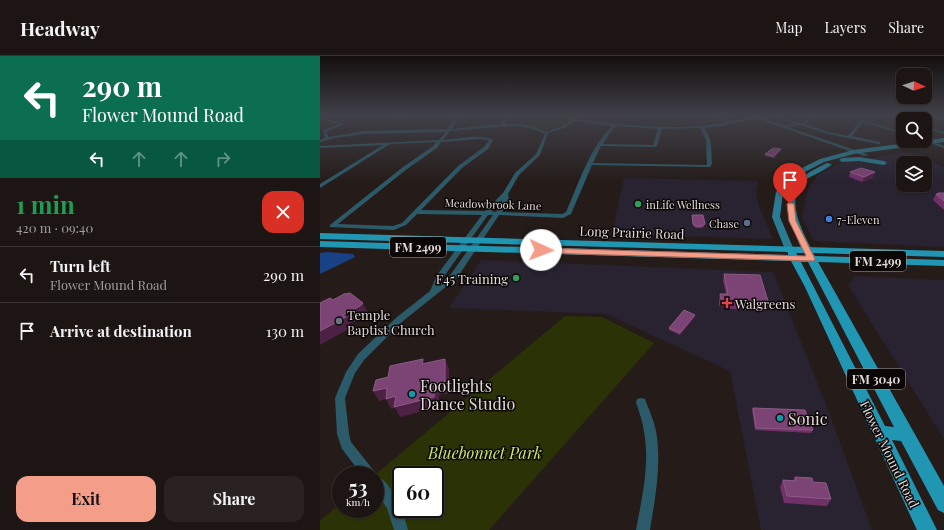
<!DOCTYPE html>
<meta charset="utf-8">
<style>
body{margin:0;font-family:"Playfair Display",serif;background:#292221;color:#f1f3f6;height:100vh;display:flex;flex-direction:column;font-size:15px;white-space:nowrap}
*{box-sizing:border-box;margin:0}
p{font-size:13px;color:#a09fa0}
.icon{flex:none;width:22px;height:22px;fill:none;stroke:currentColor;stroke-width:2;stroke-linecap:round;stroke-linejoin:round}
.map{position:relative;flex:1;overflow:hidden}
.details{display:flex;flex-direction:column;background:#1c1513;width:320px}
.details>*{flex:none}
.hud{background:#0b6e4f;color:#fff;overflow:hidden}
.needle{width:26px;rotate:93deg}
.fabs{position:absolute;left:576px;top:12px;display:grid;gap:8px}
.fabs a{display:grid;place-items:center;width:36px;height:36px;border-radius:8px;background:#1c1513;box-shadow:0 1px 3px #0004,0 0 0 1px #3a3433;font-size:20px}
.speed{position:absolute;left:12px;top:410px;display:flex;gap:8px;font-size:20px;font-weight:700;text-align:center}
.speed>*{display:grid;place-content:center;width:52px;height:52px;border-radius:50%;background:#1c1513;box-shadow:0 1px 3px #0004,0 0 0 1px #3a3433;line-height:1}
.speed small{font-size:10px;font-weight:400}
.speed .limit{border:2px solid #111;border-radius:6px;background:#fff;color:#111}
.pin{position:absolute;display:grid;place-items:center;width:34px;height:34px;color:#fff;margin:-41px -17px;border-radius:50% 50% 50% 0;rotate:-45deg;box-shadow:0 0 4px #0007}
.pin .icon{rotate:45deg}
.me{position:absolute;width:44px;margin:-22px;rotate:92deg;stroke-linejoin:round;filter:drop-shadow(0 0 3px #0008)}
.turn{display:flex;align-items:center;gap:14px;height:84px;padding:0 16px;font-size:18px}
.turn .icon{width:52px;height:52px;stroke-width:2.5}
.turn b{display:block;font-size:28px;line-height:34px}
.lanes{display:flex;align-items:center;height:38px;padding:0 16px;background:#0003;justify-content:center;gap:20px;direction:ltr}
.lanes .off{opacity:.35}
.round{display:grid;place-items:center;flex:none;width:42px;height:42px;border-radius:12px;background:#292221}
.overview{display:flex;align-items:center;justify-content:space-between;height:68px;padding:0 16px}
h1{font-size:24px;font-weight:700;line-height:30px;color:#1e9e55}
.cta{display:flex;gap:8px;margin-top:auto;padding:8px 16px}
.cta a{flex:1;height:46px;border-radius:12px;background:#f49e8a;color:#111;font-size:16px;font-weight:700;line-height:46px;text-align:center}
.cta a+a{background:#292221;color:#f1f3f6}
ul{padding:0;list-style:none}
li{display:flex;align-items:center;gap:12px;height:56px;padding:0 16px;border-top:1px solid #3a3433}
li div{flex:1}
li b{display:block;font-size:15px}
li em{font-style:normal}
header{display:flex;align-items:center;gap:24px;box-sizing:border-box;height:56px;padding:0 20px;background:#1c1513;border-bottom:1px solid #3a3433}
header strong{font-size:19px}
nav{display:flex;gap:22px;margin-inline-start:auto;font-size:14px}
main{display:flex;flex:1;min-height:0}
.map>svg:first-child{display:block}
.commercial{fill:#282231;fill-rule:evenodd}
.green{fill:#2a3206;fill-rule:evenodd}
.water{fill:#184186}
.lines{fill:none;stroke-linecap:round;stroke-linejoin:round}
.minor{fill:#2b5a68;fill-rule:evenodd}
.tertiary{fill:#2b5a68;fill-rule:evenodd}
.secondary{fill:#297c93;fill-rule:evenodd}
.primary{fill:#2096b3;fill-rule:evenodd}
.wall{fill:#703169}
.shaded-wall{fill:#4d2144}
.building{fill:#7c4375;stroke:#8c5b85}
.route{fill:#f49e8a;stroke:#9f675a}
.leisure-dot{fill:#2e9e5b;stroke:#0b0706;stroke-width:1.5}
.shop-dot{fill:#3f7fe0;stroke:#0b0706;stroke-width:1.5}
.service-dot{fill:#5c6f8a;stroke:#0b0706;stroke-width:1.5}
.health-dot{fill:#e0444e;stroke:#0b0706;stroke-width:1.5}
.worship-dot{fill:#6b7280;stroke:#0b0706;stroke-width:1.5}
.culture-dot{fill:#0f9aa8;stroke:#0b0706;stroke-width:1.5}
.labels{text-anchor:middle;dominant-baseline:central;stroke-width:3;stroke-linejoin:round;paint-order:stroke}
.far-street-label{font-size:11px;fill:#e1dad8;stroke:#0b0706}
.far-poi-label{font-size:11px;fill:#e1dad8;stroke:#0b0706;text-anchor:start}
.shield{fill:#0b0706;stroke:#a19b99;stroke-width:1}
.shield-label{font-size:12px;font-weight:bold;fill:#e1dad8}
.street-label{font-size:13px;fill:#e1dad8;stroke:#0b0706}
.poi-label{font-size:13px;fill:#e1dad8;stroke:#0b0706;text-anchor:start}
.near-poi-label{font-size:16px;fill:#e1dad8;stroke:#0b0706;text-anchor:start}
.near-park-label{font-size:16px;font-style:italic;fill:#cce668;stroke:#0b0706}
</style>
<header>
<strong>Headway</strong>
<nav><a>Map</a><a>Layers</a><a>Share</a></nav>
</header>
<main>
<section class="details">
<div class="hud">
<div class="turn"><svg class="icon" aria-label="left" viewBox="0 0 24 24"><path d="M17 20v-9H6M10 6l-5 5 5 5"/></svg><div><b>290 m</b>Flower Mound Road</div></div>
<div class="lanes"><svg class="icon" aria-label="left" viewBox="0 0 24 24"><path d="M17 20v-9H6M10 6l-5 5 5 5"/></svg><svg class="icon off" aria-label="ahead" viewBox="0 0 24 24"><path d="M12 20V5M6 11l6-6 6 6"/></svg><svg class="icon off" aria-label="ahead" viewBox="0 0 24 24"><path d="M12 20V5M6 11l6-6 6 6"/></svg><svg class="icon off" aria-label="right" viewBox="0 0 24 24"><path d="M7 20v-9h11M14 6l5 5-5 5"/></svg></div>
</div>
<div class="overview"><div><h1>1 min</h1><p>420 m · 09:40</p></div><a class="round" style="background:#d93025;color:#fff"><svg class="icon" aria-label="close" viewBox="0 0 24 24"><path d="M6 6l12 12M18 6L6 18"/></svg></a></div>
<ul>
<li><svg class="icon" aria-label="left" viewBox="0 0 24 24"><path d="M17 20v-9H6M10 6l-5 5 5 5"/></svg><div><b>Turn left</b><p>Flower Mound Road</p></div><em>290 m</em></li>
<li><svg class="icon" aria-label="arrive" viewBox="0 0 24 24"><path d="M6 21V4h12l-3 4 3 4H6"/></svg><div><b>Arrive at destination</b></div><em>130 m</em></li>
</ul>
<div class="cta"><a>Exit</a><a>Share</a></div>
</section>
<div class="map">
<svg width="624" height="474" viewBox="0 0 624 474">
<rect width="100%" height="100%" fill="#251c19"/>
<path class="commercial" d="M 588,96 L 624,111 L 624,191 L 494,185 L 482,161 L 488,133 L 499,118 L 522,107 ZM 583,107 L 605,107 L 605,129 L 583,129 Z
M 304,122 L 438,125 L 436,137 L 438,148 L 453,183 L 292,178 Z
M 161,204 L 453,216 L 508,354 L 552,474 L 441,474 L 410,315 L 286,258 L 129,252 Z
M 535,220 L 624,224 L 624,383 L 528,229 Z"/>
<path class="green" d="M 229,59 L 257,59 C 249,64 235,74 225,73 C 214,71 203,68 191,68 L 218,66 Z
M 245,260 L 282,261 L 334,287 L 169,474 L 0,474 L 0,465 L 21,447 L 21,453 L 55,453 L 55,419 ZM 81,419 L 115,419 L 115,453 L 81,453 Z"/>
<path class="water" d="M 7,196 L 33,198 L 35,201 L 0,218 L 0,197 Z"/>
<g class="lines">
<path class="minor" d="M 136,59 L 140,59 L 132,73 L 180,68 L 183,65 L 182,59 L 186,59 L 187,65 L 184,68 C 198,68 213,68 226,76 L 242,70 L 257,59 L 262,59 L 256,63 C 306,69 358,76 408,66 L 380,59 L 387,59 L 412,65 L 434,61 L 436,62 L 402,70 L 384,72 C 393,82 391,96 392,108 L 390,111 L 272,109 L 251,158 L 243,162 L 179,159 L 137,222 L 83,265 L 44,304 L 35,317 L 25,342 L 29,378 L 31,386 L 54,415 L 56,419 C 72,426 84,458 88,474 L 74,474 L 67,452 L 55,435 L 55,419 L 42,419 L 22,393 L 17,378 L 15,342 L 26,316 L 38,298 L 77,261 L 110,235 L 117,219 L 162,159 L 97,158 L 86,169 L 74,174 L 10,171 L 10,169 L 83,111 L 113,90 L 116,86 L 70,88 L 0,132 L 0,128 L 63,89 L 0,92 L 0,90 L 119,84 L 126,76 L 44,78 L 15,82 L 0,86 L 0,84 L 5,82 L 3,74 L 19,68 L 0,63 L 0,61 L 25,68 L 6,76 L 9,81 L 44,75 L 128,73 ZM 254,65 L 292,70 C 269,93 259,127 246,156 L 242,158 L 182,156 L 189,144 L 188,138 L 199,119 L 220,99 L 228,77 L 244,72 ZM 191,70 C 204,71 214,72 225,78 L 216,98 L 195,117 L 183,137 L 165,155 L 101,154 L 142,112 L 168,93 L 173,84 C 164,77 136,83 123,84 L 130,75 ZM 296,70 L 338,73 L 333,89 L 283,88 L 290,77 ZM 380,72 L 386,84 L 387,109 L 273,107 L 281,90 L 335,91 L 337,90 L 342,73 ZM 160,83 L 169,84 L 164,91 L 138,110 L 82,167 L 73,170 L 18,168 L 87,113 L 117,92 L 121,86 ZM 183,143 L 176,156 L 171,155 ZM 168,159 L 173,159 L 131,218 L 122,226 L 125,219 Z
M 451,59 C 462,59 470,66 480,67 C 487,67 491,59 498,59 L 485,68 L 509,76 L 528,80 L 545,59 L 549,59 L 544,65 L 583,76 L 583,78 L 543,66 L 532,80 L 560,86 L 560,88 L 558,88 L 508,78 L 480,69 L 463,72 L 463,70 L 476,68 Z
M 560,59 L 568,59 L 583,63 L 583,65 Z
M 604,59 L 611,59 L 624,63 L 624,65 Z
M 66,60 L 90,60 L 92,61 L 90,62 L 65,62 Z
M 605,70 L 624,76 L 624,78 L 605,72 Z
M 605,83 L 624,90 L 624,92 L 604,85 L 605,85 Z
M 321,342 L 325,343 L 326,346 C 330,356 334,365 336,375 C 342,408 335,442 330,474 L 316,474 C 322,442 330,408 324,376 C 323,366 319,356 316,346 L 317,343 Z"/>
<path class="tertiary" d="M 426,59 L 433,59 L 549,99 L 544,100 Z"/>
<path class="secondary" d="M 624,82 L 624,86 L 534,98 L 504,106 L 479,119 L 463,136 L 460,161 L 474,194 L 469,197 L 466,196 L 452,161 L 456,136 L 474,116 L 500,103 L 533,94 Z
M 539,101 L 564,105 L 567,107 L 564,109 L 539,105 L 522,106 L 519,104 L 522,102 Z
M 507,107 L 512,108 C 505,115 494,118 485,124 C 464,142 482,174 492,194 L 487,197 C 481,195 478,185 476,179 C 459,140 470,124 507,107 Z"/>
<path class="primary" d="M 0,177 L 624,195 L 624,201 L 493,197 L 495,200 L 624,204 L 624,210 L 498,206 L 624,430 L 624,457 L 618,454 L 581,385 L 572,384 L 617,474 L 597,474 L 485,231 L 471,205 L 0,191 L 0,185 L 468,199 L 468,196 L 0,183 ZM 476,197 L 485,197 L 485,200 L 478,200 ZM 481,206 L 488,206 L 574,371 L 565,370 Z"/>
</g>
<path class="wall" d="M 461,93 L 460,95 L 454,102 L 445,100 L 445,98 Z
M 530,116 L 553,122 L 542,126 L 529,121 Z
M 618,137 L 624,137 L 624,154 L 613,144 L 616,138 L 617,138 Z
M 372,159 L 384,170 L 382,172 L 376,172 L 373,170 Z
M 404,218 L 449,248 L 447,255 L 409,253 L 408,251 L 399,250 L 399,245 L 400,238 L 406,238 L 403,225 Z
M 375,261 L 360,279 L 349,274 L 349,272 Z
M 433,352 L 493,374 L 491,377 L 435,374 L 432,354 Z
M 475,421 L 493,426 L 511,443 L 507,450 L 464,447 L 460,431 L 463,424 L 473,424 Z"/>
<path class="shaded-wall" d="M 461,93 L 460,95 L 454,102 L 454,100 Z
M 555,116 L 553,122 L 542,126 L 544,121 Z
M 43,247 L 48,257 L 45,260 L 30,268 L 32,271 L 0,289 L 0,275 L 23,259 Z
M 375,259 L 375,261 L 360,279 L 360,277 Z
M 103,303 L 107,312 L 102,308 Z
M 125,303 L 129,313 L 129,337 L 119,339 L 119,351 L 80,361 L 75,352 L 71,353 L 66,343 L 59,345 L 53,335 L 67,332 L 115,329 Z"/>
<path class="building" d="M 453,92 L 461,93 L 454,100 L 445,98 Z
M 541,112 L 555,116 L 544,121 L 530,116 Z
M 618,137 L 624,137 L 624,145 L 616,138 L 620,138 Z
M 372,159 L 383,159 L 385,168 L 382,170 L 376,170 L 373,168 Z
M 404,218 L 440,219 L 449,248 L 410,246 L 409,243 L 401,243 L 400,238 L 408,238 Z
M 30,237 L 43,247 L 40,250 L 23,259 L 26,261 L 0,275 L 0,247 L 10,242 L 13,244 L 24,238 Z
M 364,254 L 375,259 L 360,277 L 349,272 Z
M 103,303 L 102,308 L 125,303 L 125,327 L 115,329 L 114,341 L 74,351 L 76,340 L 66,343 L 67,332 L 53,335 L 56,324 L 68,321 L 70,310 Z
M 433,352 L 485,354 L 493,374 L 436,372 Z
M 475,421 L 492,422 L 493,426 L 506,427 L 511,443 L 467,440 L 463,424 L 476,425 Z"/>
<linearGradient id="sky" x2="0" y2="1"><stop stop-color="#140f0e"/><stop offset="0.47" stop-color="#404049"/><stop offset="1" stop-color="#404049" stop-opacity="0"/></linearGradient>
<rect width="624" height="126" fill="url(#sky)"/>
<path class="route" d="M 470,146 L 474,148 L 476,165 L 495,203 L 494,205 L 221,197 L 217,194 L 221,192 L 486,200 L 469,165 L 467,148 Z"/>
<g class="leisure-dot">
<circle cx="318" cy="148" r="4"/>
<circle cx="196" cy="222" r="4"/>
</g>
<circle class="shop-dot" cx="509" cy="163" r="4"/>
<circle class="service-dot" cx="427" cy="167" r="4"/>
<path class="health-dot" d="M405 241h4v4h4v4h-4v4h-4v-4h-4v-4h4z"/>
<circle class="worship-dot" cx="19" cy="265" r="4"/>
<g class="culture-dot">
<circle cx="92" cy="338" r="4"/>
<circle cx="460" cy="362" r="4"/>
</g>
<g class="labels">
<g class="far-street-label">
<text transform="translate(173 148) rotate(2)">Meadowbrook Lane</text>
</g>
<g class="far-poi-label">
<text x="326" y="148">inLife Wellness</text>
<text x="517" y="163">7-Eleven</text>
<text x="419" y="167" text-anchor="end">Chase</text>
</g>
<g class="shield">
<rect x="70" y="181" width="56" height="20" rx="3"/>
<rect x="530" y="195" width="56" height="20" rx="3"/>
<rect x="527" y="313" width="58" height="20" rx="3"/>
</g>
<g class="shield-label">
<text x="98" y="191">FM 2499</text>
<text x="558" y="205">FM 2499</text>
<text x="556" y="323">FM 3040</text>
</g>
<g class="street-label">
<text transform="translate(312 176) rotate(2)">Long Prairie Road</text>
<text transform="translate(570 398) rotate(64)">Flower Mound Road</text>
</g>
<g class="poi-label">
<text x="188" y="222" text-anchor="end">F45 Training</text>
<text x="415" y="247">Walgreens</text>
<text x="27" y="258">Temple<tspan x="27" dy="15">Baptist Church</tspan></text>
</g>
<g class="near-poi-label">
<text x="100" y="329">Footlights<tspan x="100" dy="18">Dance Studio</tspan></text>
<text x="468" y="362">Sonic</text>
</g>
<g class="near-park-label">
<text x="165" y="396">Bluebonnet Park</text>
</g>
</g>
</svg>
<div class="fabs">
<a><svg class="needle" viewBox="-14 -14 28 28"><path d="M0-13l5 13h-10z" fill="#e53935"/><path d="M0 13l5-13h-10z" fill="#a09fa0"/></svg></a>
<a><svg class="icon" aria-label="search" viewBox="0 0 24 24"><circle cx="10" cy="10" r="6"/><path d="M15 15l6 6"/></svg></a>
<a><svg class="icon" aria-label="layers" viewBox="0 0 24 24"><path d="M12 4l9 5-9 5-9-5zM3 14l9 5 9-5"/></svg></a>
</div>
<div class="speed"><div>53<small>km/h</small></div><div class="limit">60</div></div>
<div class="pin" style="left:470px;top:148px;background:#d93025"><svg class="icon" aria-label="arrive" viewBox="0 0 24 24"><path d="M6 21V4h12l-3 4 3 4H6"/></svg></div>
<svg class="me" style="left:221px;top:194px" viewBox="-20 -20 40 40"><circle r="19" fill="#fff"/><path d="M0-13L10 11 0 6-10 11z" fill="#f49e8a"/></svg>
</div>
</main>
